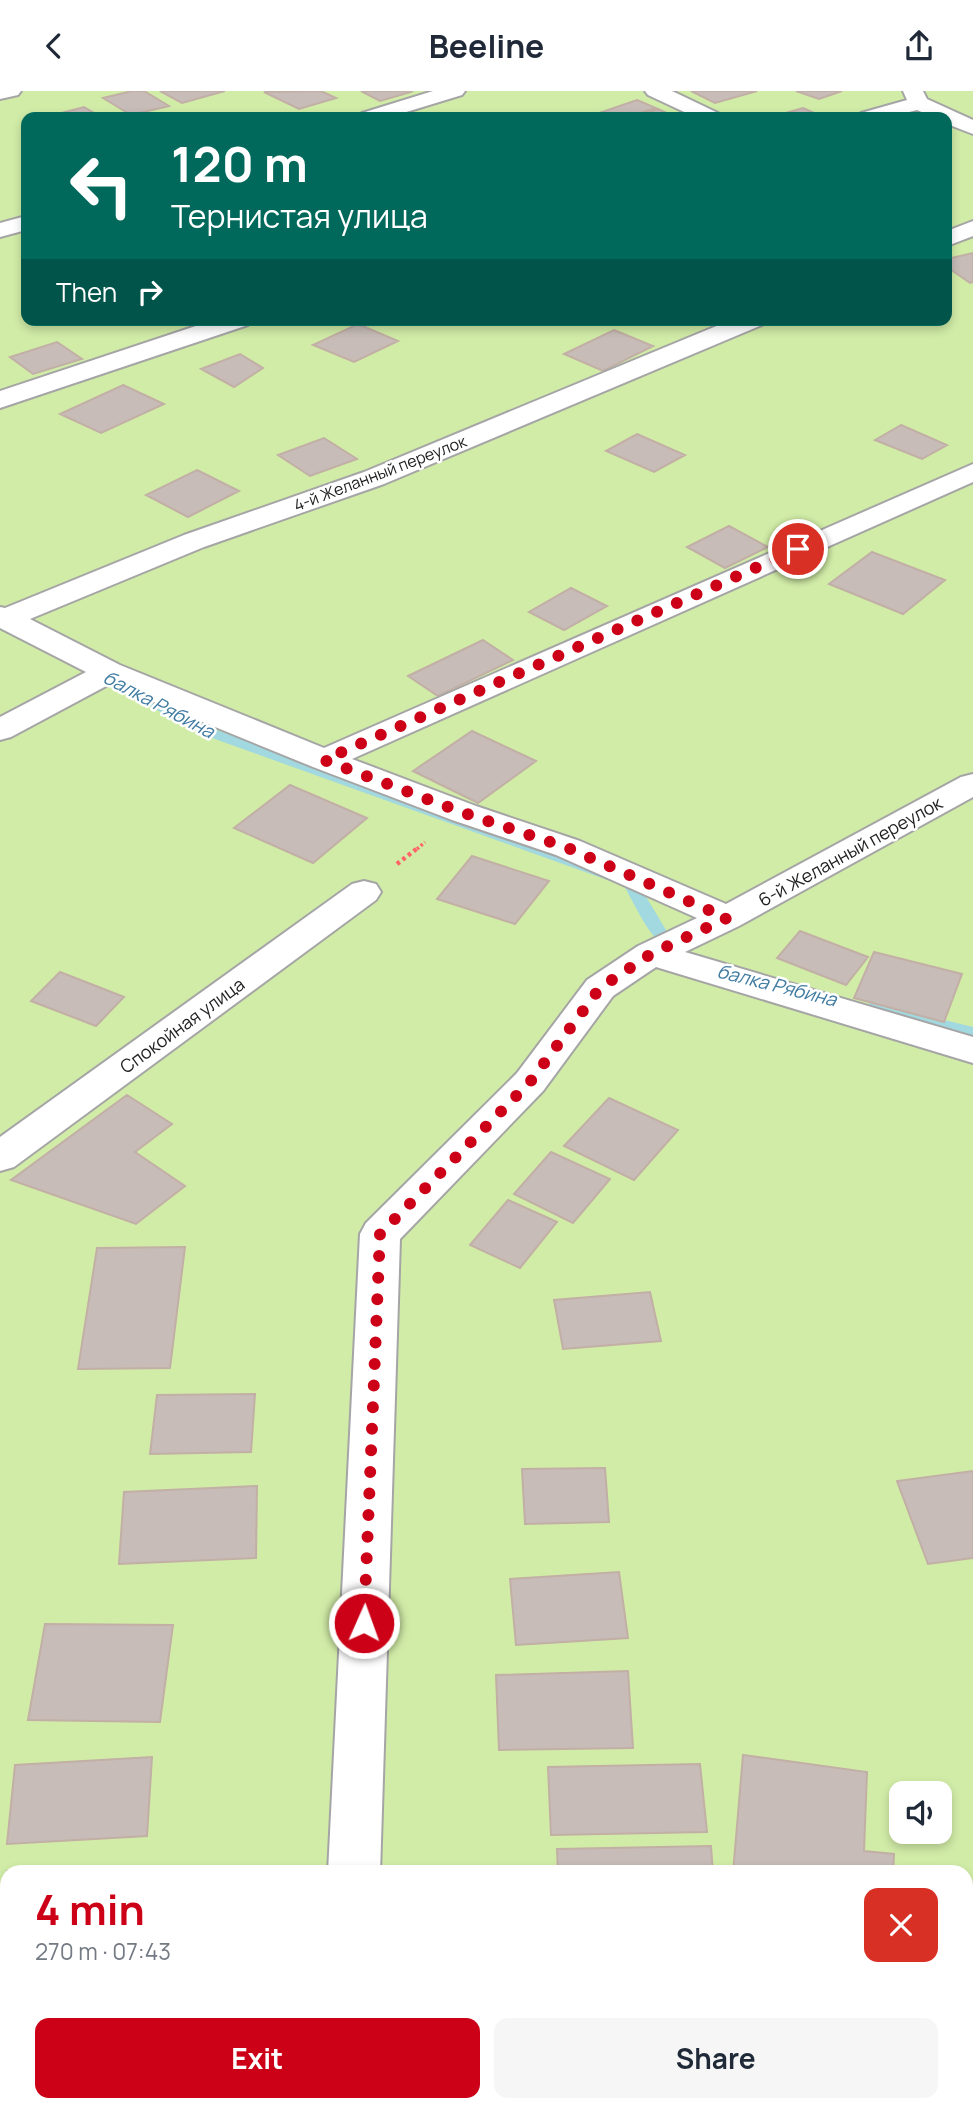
<!DOCTYPE html>
<meta charset="utf-8">
<style>
body{margin:0;font-family:Manrope,sans-serif;background:#f6f6f7;color:#1f2937;height:100vh;display:flex;flex-direction:column;font-size:26px;white-space:nowrap}
*{box-sizing:border-box;margin:0}
p{font-size:23px;color:#747a83}
.icon{flex:none;width:38px;height:38px;fill:none;stroke:currentColor;stroke-width:2;stroke-linecap:round;stroke-linejoin:round}
.map{position:relative;flex:1;overflow:hidden}
.panel{position:absolute;left:0px;top:1774px;width:973px;height:247px;display:flex;flex-direction:column;background:#fff;border-radius:21px 21px 0 0;box-shadow:0 4px 10px #0003}
.panel>*{flex:none}
.banner{position:absolute;left:21px;top:21px;width:931px;height:214px;border-radius:14px;box-shadow:0 4px 10px #0003;background:#00695c;color:#fff;overflow:hidden}
.tools{position:absolute;left:889px;top:1690px;display:grid;gap:14px}
.tools a{display:grid;place-items:center;width:63px;height:63px;border-radius:14px;background:#fff;box-shadow:0 4px 10px #0003;font-size:35px}
.pin{position:absolute;display:grid;place-items:center;width:60px;height:60px;color:#fff;margin:-30px;border:4px solid #fff;border-radius:50%;box-shadow:0 2px 7px #0007}
.me{position:absolute;width:77px;margin:-38px;rotate:2deg;stroke-linejoin:round;filter:drop-shadow(0 0 5px #0008)}
.turn{display:flex;align-items:center;gap:24px;height:147px;padding:0 35px;font-size:32px}
.turn .icon{width:91px;height:91px;stroke-width:2.5}
.turn b{display:block;font-size:49px;line-height:60px}
.then{display:flex;align-items:center;height:66px;padding:0 35px;background:#0003;gap:14px;font-size:26px}
.round{display:grid;place-items:center;flex:none;width:74px;height:74px;border-radius:14px;background:#f6f6f7}
.head{display:flex;align-items:center;justify-content:space-between;height:119px;padding:0 35px}
h1{font-size:42px;font-weight:700;line-height:52px;color:#cc0017}
.button{display:flex;gap:14px;margin-top:auto;padding:14px 35px}
.button a{flex:1;height:80px;border-radius:14px;background:#cc0017;color:#fff;font-size:28px;font-weight:700;line-height:80px;text-align:center}
.button a+a{background:#f6f6f7;color:#1f2937}
header{display:flex;justify-content:space-between;align-items:center;height:91px;padding:0 35px;background:#fff;font-size:32px;font-weight:700}
.map>svg:first-child{display:block}
.grass{fill:#d1eca7;fill-rule:evenodd}
.lines{fill:none;stroke-linecap:round;stroke-linejoin:round}
.stream{fill:#a2d8df;fill-rule:evenodd}
.building{fill:#c7bcb7;stroke:#c2afa5;stroke-width:2}
.minor-casing{stroke:#a5a5a5;stroke-width:4}
.path-far1{stroke:#ff6567;stroke-width:3.5;stroke-dasharray:2.5 2.5;stroke-linecap:butt}
.path{stroke:#ff6567;stroke-width:4.5;stroke-dasharray:3.5 3.5;stroke-linecap:butt}
.minor{fill:#fff;fill-rule:evenodd}
.route{stroke:#cc0017;stroke-width:12;stroke-dasharray:0 21.6}
.labels{text-anchor:middle;dominant-baseline:central;stroke-width:5;stroke-linejoin:round;paint-order:stroke}
.far-street-label{font-size:16px;fill:#1e1e1e;stroke:#fff}
.street-label{font-size:18px;fill:#1e1e1e;stroke:#fff}
.water-label{font-size:19px;font-style:italic;fill:#417ca2;stroke:#fff}
</style>
<header><svg class="icon" aria-label="back" viewBox="0 0 24 24"><path d="M15 5l-7 7 7 7"/></svg>Beeline<svg class="icon" aria-label="share" viewBox="0 0 24 24"><path d="M12 15V3M7 8l5-5 5 5M5 13v7h14v-7"/></svg></header>
<div class="map">
<svg width="973" height="2021" viewBox="0 0 973 2021">
<rect width="100%" height="100%" fill="#efeae3"/>
<path class="grass" d="M 0,0 L 973,0 L 973,2021 L 0,2021 ZM 26,26 L 947,26 L 947,229 L 26,229 ZM 901,1703 L 940,1703 L 940,1741 L 901,1741 ZM 7,1782 L 966,1782 L 966,2014 L 7,2014 Z"/>
<g class="lines">
<path class="stream" d="M 127,593 L 211,637 L 636,789 L 666,839 L 687,858 L 679,863 C 652,856 637,817 624,795 L 201,643 L 122,600 L 120,597 Z
M 871,911 L 973,936 L 973,948 L 865,921 L 863,917 Z"/>
</g>
<path class="building" d="M 132,0 L 144,0 L 169,15 L 131,24 L 103,7 Z
M 160,0 L 225,0 L 182,12 Z
M 321,0 L 336,7 L 299,18 L 264,1 Z
M 361,0 L 408,0 L 411,1 L 380,10 Z
M 691,0 L 757,0 L 715,12 Z
M 796,0 L 842,0 L 819,8 Z
M 637,9 L 656,17 L 628,26 L 610,26 L 599,22 Z
M 84,16 L 101,26 L 46,26 Z
M 803,17 L 823,26 L 772,26 Z
M 658,18 L 671,24 L 635,26 Z
M 973,162 L 973,191 L 970,192 L 947,176 L 947,168 Z
M 358,233 L 398,250 L 354,271 L 313,254 Z
M 614,239 L 653,255 L 603,280 L 564,263 Z
M 57,251 L 82,268 L 33,283 L 10,266 Z
M 240,263 L 263,277 L 234,296 L 201,278 Z
M 123,294 L 164,313 L 101,342 L 60,323 Z
M 901,334 L 947,354 L 922,368 L 875,349 Z
M 637,343 L 685,364 L 654,381 L 606,360 Z
M 324,347 L 357,368 L 310,385 L 278,364 Z
M 197,379 L 239,400 L 188,426 L 146,404 Z
M 729,435 L 768,456 L 725,477 L 687,456 Z
M 872,461 L 945,489 L 903,523 L 829,493 Z
M 571,497 L 607,515 L 564,539 L 529,521 Z
M 483,549 L 513,569 L 438,605 L 408,585 Z
M 472,640 L 536,670 L 478,712 L 413,680 Z
M 290,694 L 367,727 L 313,772 L 234,737 Z
M 472,765 L 549,790 L 515,833 L 437,808 Z
M 800,840 L 868,866 L 846,894 L 777,867 Z
M 874,861 L 962,883 L 944,931 L 854,907 Z
M 60,881 L 124,906 L 96,935 L 31,910 Z
M 127,1004 L 172,1033 L 135,1061 L 185,1095 L 136,1133 L 11,1089 Z
M 609,1007 L 678,1039 L 634,1089 L 564,1055 Z
M 551,1061 L 610,1088 L 573,1132 L 514,1103 Z
M 508,1109 L 557,1131 L 520,1177 L 470,1154 Z
M 185,1156 L 170,1277 L 78,1278 L 97,1157 Z
M 650,1201 L 661,1250 L 563,1258 L 554,1209 Z
M 255,1303 L 251,1361 L 150,1363 L 157,1304 Z
M 605,1377 L 609,1431 L 525,1433 L 522,1378 Z
M 973,1380 L 973,1467 L 928,1473 L 897,1390 Z
M 257,1395 L 256,1467 L 119,1473 L 124,1401 Z
M 619,1481 L 628,1547 L 516,1554 L 510,1488 Z
M 45,1533 L 173,1534 L 160,1631 L 28,1629 Z
M 628,1580 L 633,1657 L 499,1659 L 496,1584 Z
M 743,1664 L 867,1681 L 864,1760 L 894,1763 L 893,1782 L 733,1782 Z
M 152,1666 L 147,1745 L 7,1753 L 15,1674 Z
M 700,1673 L 707,1741 L 551,1744 L 548,1676 Z
M 711,1755 L 713,1782 L 558,1782 L 557,1758 Z
M 7,1780 L 118,1782 L 7,1782 L 7,1870 L 0,1870 L 0,1815 Z
M 60,2014 L 206,2014 L 206,2021 L 59,2021 Z"/>
<g class="lines">
<g class="minor-casing">
<path id="minor" d="M 0,0 L 21,0 L 18,4 L 0,8 Z
M 433,0 L 465,0 L 462,4 L 390,26 L 359,26 L 362,22 Z
M 645,0 L 672,0 L 718,22 L 721,26 L 695,26 L 648,4 Z
M 903,0 L 923,0 L 927,8 L 973,29 L 973,43 L 947,33 L 947,26 L 933,26 L 917,19 L 890,26 L 858,26 L 861,22 L 907,9 Z
M 26,125 L 26,139 L 0,146 L 0,132 Z
M 973,130 L 973,145 L 947,155 L 947,140 Z
M 214,229 L 251,229 L 248,234 L 0,317 L 0,300 Z
M 731,229 L 765,229 L 762,234 L 384,393 L 204,456 L 30,528 L 120,574 L 324,657 L 973,373 L 973,391 L 352,668 L 476,715 L 580,750 L 726,813 L 961,686 L 973,683 L 973,706 L 739,835 L 685,861 L 973,946 L 973,972 L 656,876 L 613,905 L 543,1000 L 400,1148 L 380,1782 L 328,1782 L 360,1143 L 366,1132 L 517,982 L 587,889 L 638,855 L 697,827 L 556,764 L 452,729 L 313,676 L 110,593 L 11,646 L 0,649 L 0,626 L 86,581 L 0,537 L 0,516 L 5,517 L 184,444 L 364,381 Z
M 364,790 L 376,793 L 381,801 L 376,809 L 14,1076 L 0,1080 L 0,1046 L 352,793 Z
M 317,2014 L 373,2014 L 373,2021 L 317,2021 Z"/>
</g>
<path class="path-far1" d="M 417,758 L 425,751"/>
<path class="path" d="M 397,773 L 419,756"/>
<use href="#minor" class="minor"/>
</g>
<g class="lines">
<path class="route" d="M 364,1532 L 380,1143 L 530,991 L 600,897 L 651,863 L 727,827 L 568,757 L 464,722 L 324,669 L 798,458"/>
</g>
<g class="labels">
<g class="far-street-label">
<text transform="translate(380 382) rotate(-21)">4-й Желанный переулок</text>
</g>
<g class="street-label">
<text transform="translate(850 760) rotate(-29)">6-й Желанный переулок</text>
<text transform="translate(182 934) rotate(-36)">Спокойная улица</text>
</g>
<g class="water-label">
<text transform="translate(159 613) rotate(28)">балка Рябина</text>
<text transform="translate(777 894) rotate(14)">балка Рябина</text>
</g>
</g>
</svg>
<div class="tools">
<a><svg class="icon" aria-label="sound" viewBox="0 0 24 24"><path d="M4 9h4l5-4v14l-5-4H4zM17 9q2 3 0 6"/></svg></a>
</div>
<div class="pin" style="left:798px;top:458px;background:#d93025"><svg class="icon" aria-label="arrive" viewBox="0 0 24 24"><path d="M6 21V4h12l-3 4 3 4H6"/></svg></div>
<svg class="me" style="left:364px;top:1532px" viewBox="-20 -20 40 40"><circle r="17" fill="#cc0017" stroke="#fff" stroke-width="3"/><path d="M0-11L8 9 0 5-8 9z" fill="#fff"/></svg>
<div class="banner">
<div class="turn"><svg class="icon" aria-label="left" viewBox="0 0 24 24"><path d="M17 20v-9H6M10 6l-5 5 5 5"/></svg><div><b>120 m</b>Тернистая улица</div></div>
<div class="then">Then<svg class="icon" aria-label="right" viewBox="0 0 24 24"><path d="M7 20v-9h11M14 6l5 5-5 5"/></svg></div>
</div>
<section class="panel">
<div class="head"><div><h1>4 min</h1><p>270 m · 07:43</p></div><a class="round" style="background:#d93025;color:#fff"><svg class="icon" aria-label="close" viewBox="0 0 24 24"><path d="M6 6l12 12M18 6L6 18"/></svg></a></div>
<div class="button"><a>Exit</a><a>Share</a></div>
</section>
</div>
